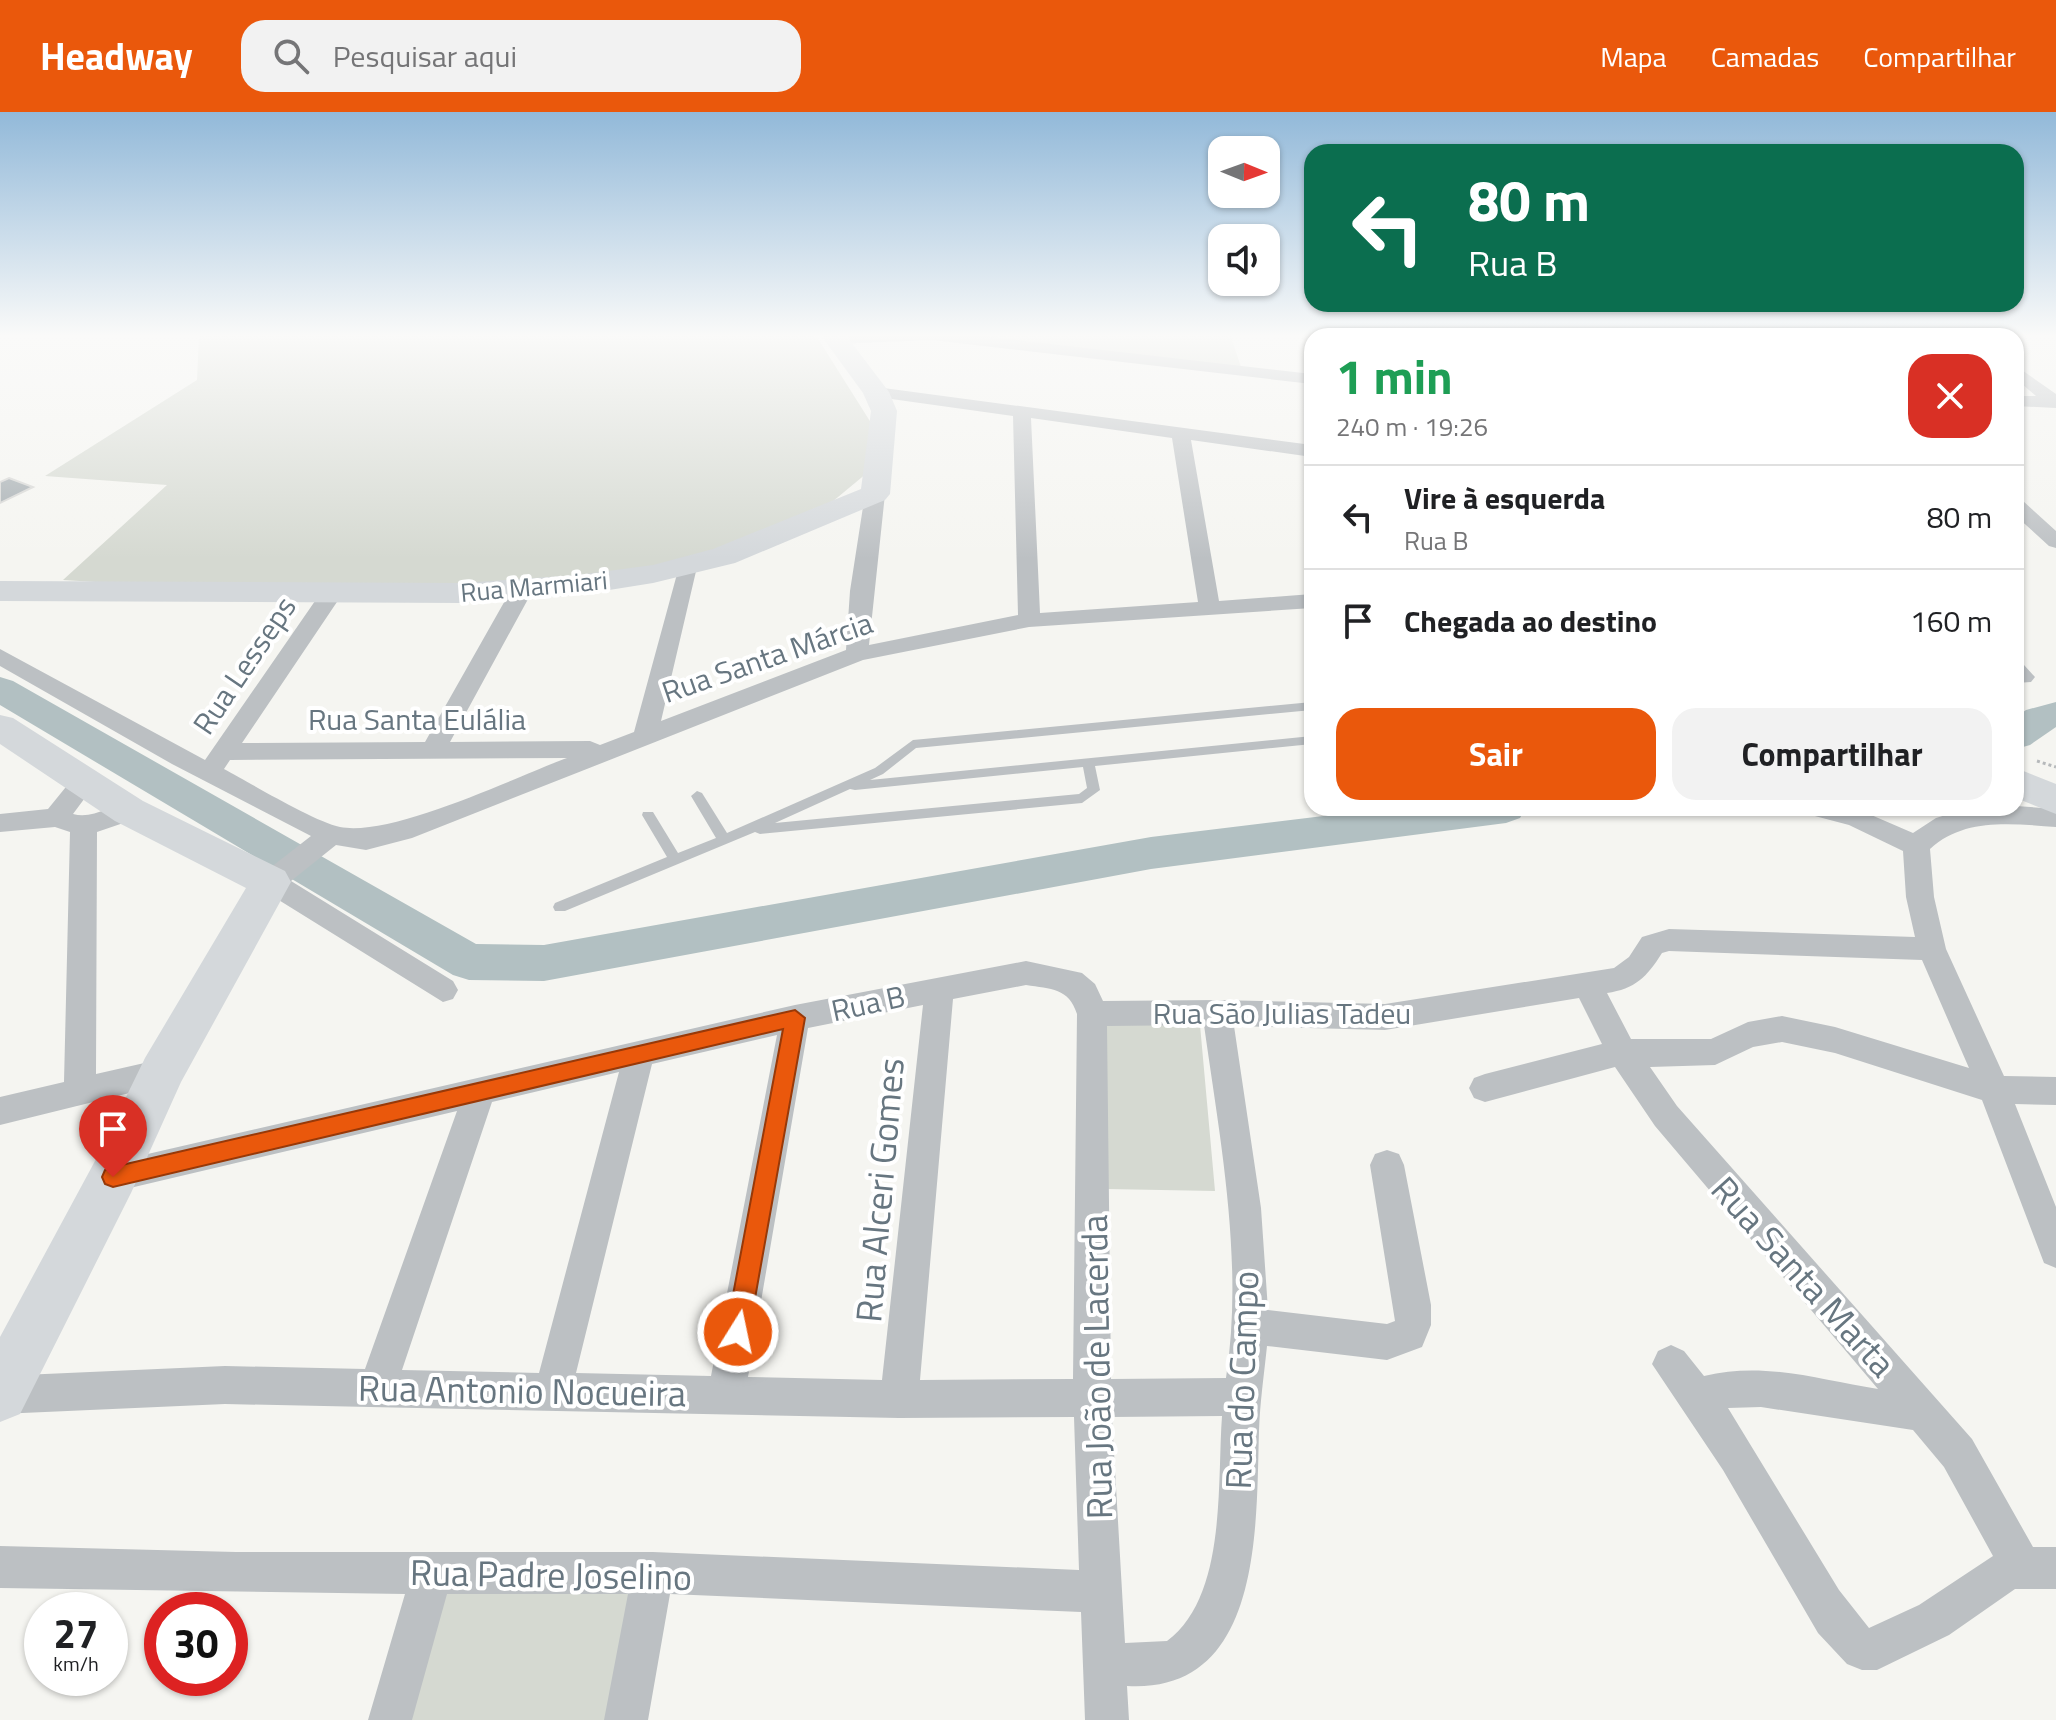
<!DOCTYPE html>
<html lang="pt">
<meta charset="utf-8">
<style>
body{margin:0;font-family:"Titillium Web",sans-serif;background:#f2f2f2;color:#202124;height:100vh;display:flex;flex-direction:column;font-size:30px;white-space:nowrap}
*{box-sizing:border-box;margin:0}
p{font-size:26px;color:#757577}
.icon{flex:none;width:44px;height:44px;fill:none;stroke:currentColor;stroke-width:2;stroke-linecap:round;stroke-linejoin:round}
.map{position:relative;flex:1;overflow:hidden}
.side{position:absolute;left:1304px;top:216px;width:720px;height:488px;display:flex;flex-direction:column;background:#fff;border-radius:24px;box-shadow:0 2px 6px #0004}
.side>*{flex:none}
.banner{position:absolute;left:1304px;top:32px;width:720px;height:168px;border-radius:24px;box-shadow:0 2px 6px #0004;background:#0b6e4f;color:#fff;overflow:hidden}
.needle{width:52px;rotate:91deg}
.buttons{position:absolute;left:1208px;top:24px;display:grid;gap:16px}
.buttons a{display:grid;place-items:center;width:72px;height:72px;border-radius:16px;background:#fff;box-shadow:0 2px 6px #0004;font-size:40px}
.speed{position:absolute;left:24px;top:1480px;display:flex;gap:16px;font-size:40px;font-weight:700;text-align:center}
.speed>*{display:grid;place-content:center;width:104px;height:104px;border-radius:50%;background:#fff;box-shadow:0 2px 6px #0004;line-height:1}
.speed small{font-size:20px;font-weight:400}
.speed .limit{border:12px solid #d22;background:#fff;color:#111}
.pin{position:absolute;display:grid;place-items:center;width:68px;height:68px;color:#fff;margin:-82px -34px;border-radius:50% 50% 50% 0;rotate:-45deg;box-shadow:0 0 8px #0007}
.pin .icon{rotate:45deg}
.me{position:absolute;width:88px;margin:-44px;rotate:10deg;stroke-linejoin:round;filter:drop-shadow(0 0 6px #0008)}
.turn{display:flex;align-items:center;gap:28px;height:168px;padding:0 32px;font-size:36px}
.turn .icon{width:104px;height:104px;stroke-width:2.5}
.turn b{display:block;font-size:56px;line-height:68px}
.round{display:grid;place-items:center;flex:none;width:84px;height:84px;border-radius:24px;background:#f2f2f2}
.headline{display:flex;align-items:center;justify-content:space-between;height:136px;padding:0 32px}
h1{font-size:48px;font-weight:700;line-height:60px;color:#1e9e55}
.cta{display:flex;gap:16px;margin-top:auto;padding:16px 32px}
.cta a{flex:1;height:92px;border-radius:24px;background:#ea580c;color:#fff;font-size:32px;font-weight:700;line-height:92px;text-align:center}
.cta a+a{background:#f2f2f2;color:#202124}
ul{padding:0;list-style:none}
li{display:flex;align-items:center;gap:24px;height:104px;padding:0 32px;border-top:2px solid #e0e0e0}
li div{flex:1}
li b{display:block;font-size:30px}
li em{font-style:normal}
header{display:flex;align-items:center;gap:48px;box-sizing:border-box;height:112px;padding:0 40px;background:#ea580c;color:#fff}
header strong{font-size:38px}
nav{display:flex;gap:44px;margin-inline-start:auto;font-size:28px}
.search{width:560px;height:72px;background:#f2f2f2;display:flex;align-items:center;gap:20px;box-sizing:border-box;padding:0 28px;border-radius:24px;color:#757577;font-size:30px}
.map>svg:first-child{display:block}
.green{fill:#d5d9d1}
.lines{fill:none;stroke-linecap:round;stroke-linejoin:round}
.river{fill:#b2c0c2;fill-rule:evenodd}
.building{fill:#a3abaf;stroke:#d6d6d4;stroke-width:2}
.path{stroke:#b6b9bb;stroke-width:3;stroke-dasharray:3 3;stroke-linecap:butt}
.lane{fill:#bcc0c3;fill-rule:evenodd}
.street{fill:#bcc0c3;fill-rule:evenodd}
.secondary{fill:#d4d8db;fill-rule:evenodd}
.primary{fill:#d4d8db;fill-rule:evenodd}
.route{fill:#ea580c;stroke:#983908;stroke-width:2}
.labels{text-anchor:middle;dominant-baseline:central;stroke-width:8;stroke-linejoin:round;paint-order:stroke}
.far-street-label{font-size:26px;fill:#677680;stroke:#fff}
.street-label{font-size:30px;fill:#677680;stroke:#fff}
.near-street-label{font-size:36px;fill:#677680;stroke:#fff}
</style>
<header>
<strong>Headway</strong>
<div class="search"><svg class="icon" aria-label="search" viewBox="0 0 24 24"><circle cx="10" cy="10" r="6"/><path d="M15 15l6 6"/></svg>Pesquisar aqui</div>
<nav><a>Mapa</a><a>Camadas</a><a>Compartilhar</a></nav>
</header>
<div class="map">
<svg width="2056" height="1608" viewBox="0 0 2056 1608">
<rect width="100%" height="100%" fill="#f5f5f1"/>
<path class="green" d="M 203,222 L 815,222 L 873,314 L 867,361 L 826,395 L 694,448 L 579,470 L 177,475 L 63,468 L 167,373 L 45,364 L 197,268 L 199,224 Z
M 970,222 L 1230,222 L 1242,258 L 949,224 Z
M 1103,911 L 1200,913 L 1215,1079 L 1107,1077 Z
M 432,1468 L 645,1472 L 621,1608 L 390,1608 Z"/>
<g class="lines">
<path class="river" d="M 0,565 L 13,569 L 476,832 L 544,833 L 1151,725 L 1389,696 L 1526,696 L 1520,706 L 1506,711 L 1151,757 L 544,869 L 469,868 L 453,863 L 0,593 Z
M 2056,590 L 2056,615 L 2030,633 L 2016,637 L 2016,605 L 2026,598 Z"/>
</g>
<path class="building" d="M 9,366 L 33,375 L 0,391 L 0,370 Z"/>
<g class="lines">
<path class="path" d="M 2037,649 L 2056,655"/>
<path class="lane" d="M 1577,222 L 1586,222 L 1588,224 L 1579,224 Z
M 1312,590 L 1312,598 L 916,636 L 883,662 L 870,668 L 1312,624 L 1312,632 L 1095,654 L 1100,678 L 1082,691 L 760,722 L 755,720 L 565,799 L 555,799 L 553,795 L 555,791 L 667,745 L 642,703 L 643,700 L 653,700 L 678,741 L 716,726 L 691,684 L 697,679 L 702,681 L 727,721 L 875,656 L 913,628 ZM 1083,655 L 1087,676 L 1079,682 L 775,711 L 850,677 L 855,678 Z"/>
<path class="street" d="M 841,222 L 963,222 L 1312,262 L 1312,272 L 932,228 L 836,232 L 828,227 Z
M 1381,222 L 1397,222 L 1398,224 L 1382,224 Z
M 1693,222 L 1710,222 L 1711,224 L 1694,224 Z
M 1961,222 L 1979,222 L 1980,224 L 1962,224 Z
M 2016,254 L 2056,282 L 2056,296 L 2016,294 L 2016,284 L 2036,284 L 2016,267 Z
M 876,275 L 1312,333 L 1312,345 L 1191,328 L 1219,489 L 1312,482 L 1312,496 L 1029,515 L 863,548 L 412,726 L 366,738 L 336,733 L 291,769 L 453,869 L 458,878 L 453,887 L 443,890 L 261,777 L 257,770 L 261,763 L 311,724 L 172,652 L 0,554 L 0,537 L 205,648 L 324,476 L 332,475 L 343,481 L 242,631 L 425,630 L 511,478 L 522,472 L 533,478 L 450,630 L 590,629 L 600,633 L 634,620 L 680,451 L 694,451 L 697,455 L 661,609 L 846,538 L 850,479 L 865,382 L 875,376 L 885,382 L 869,533 L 1018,503 L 1013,304 L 870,284 L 870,276 ZM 1031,306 L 1172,326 L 1198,490 L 1040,501 ZM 567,646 C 513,666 392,725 340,715 C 313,709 252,672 224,657 L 230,648 Z
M 2016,387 L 2023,389 L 2056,419 L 2056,436 L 2049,434 L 2016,404 Z
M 2016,551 L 2024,553 L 2035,565 L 2031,570 L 2016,571 Z
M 83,662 L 92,665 L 96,671 L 73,702 C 96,709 116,686 138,692 L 142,699 L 138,706 L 97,720 L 96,962 L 162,947 L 173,950 L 178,960 L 173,970 L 162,973 L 0,1013 L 0,985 L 64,970 L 70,720 L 55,715 L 0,720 L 0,702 L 48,697 L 74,665 Z
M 2016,694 L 2056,697 L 2056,715 C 2013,712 1964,705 1930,737 L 1934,785 L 1946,837 L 2004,964 L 2056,965 L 2056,993 L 2015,992 L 2056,1095 L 2056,1156 L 2044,1151 L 1982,988 L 1835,941 L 1782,930 L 1753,935 L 1715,953 L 1650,955 L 1677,994 L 1972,1327 L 2033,1435 L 2056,1435 L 2056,1477 L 2015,1477 L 1949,1523 L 1877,1558 L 1862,1558 L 1847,1552 L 1818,1521 L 1723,1358 L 1652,1252 L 1658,1239 L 1671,1233 L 1684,1239 L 1704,1264 C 1765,1249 1819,1268 1878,1277 L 1655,1014 L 1615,955 L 1485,990 L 1474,986 L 1469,976 L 1474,966 L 1485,962 L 1602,932 L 1579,886 L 1385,918 L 1234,914 L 1261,1096 L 1268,1198 L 1387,1212 L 1395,1209 L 1370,1053 L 1375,1042 L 1387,1038 L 1399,1042 L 1404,1053 L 1431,1193 L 1431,1213 L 1422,1235 L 1387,1248 L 1267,1234 C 1264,1263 1260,1290 1259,1319 C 1256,1414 1263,1582 1127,1574 L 1129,1608 L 1085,1608 L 1081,1500 L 670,1482 L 648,1608 L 604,1608 L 628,1482 L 447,1482 L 412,1608 L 368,1608 L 405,1482 L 0,1476 L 0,1434 L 236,1440 L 653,1440 L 1079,1458 L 1074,1305 L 899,1306 L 225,1292 L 0,1302 L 0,1264 L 225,1254 L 365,1257 L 457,999 L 113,1080 L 101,1076 L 96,1065 L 101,1054 L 113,1050 L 795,893 L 1026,849 L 1082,861 L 1095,872 L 1103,889 L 1217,888 L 1385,892 L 1614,856 L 1629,845 L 1642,825 L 1669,817 L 1915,825 L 1906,785 L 1903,739 L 1849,713 L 1811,703 L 1807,696 L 1855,696 L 1913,721 L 1936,706 L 1962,698 ZM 1669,839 L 1922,848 L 1969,956 L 1835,915 L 1782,904 L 1748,910 L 1711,927 L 1631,927 L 1607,881 C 1635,877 1647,865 1662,841 ZM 1026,873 C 1051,877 1069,876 1077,902 L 1073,1267 L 920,1268 L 953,887 ZM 923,893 L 882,1268 L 748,1265 L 808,916 ZM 1204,913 C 1220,1028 1244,1150 1226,1266 L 1111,1267 L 1107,914 ZM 777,923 L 711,1264 L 576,1261 L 652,952 ZM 619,960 L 539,1261 L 402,1258 L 492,990 ZM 1761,1295 L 1913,1318 L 1944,1355 L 1993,1444 L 1919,1493 L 1869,1516 L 1839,1478 L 1728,1296 ZM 1222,1304 C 1217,1371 1227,1485 1167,1529 L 1125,1531 L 1112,1305 Z"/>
<path class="secondary" d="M 820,222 L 845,222 L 889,280 L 897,299 L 890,382 L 885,388 L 735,451 L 653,471 L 578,483 L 461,491 L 0,489 L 0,469 L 461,471 L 578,463 L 653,453 L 713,437 L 861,377 L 871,299 L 863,281 Z
M 0,603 L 13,606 L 143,689 L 285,759 L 291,770 L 181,970 L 131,1081 L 20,1302 L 0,1310 L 0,1225 L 95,1049 L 145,946 L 246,776 L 115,709 L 0,632 Z"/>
<path class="primary" d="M 1536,222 L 1562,222 L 1564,224 L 1538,224 Z
M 2016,656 L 2056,672 L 2056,702 L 2016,686 Z"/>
</g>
<linearGradient id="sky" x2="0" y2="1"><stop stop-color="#92b9d9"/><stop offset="0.5" stop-color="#fafaf9"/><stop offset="1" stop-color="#fafaf9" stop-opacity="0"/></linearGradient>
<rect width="2056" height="447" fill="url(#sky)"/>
<path class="route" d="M 795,898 L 805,906 L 749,1220 L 746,1228 L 738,1232 L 729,1228 L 726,1220 L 783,917 L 113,1075 L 105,1072 L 102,1065 L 105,1058 L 113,1055 Z"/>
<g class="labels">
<g class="far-street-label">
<text transform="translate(534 474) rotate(-5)">Rua Marmiari</text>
</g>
<g class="street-label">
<text transform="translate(767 545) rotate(-19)">Rua Santa Márcia</text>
<text transform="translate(244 553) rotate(-56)">Rua Lesseps</text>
<text x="417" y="607">Rua Santa Eulália</text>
<text transform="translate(868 891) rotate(-12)">Rua B</text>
<text x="1282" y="901">Rua São Julias Tadeu</text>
</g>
<g class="near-street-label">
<text transform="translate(879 1078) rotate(-85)">Rua Alceri Gomes</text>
<text transform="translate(1804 1164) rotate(48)">Rua Santa Marta</text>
<text transform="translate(1096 1255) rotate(-91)">Rua João de Lacerda</text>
<text transform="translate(1241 1268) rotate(-88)">Rua do Campo</text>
<text transform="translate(522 1278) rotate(1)">Rua Antonio Nocueira</text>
<text transform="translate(551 1462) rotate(1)">Rua Padre Joselino</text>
</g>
</g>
</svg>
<div class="buttons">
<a><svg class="needle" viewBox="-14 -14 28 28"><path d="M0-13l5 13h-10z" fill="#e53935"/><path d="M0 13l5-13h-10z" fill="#757577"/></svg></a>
<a><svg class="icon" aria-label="sound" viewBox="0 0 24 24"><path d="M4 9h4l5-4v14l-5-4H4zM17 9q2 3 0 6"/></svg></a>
</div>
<div class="speed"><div>27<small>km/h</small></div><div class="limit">30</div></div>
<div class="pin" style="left:113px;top:1065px;background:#d93025"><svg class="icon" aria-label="arrive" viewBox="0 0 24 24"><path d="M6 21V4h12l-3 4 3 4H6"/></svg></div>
<svg class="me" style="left:738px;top:1220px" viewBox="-20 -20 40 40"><circle r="17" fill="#ea580c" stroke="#fff" stroke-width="3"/><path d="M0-11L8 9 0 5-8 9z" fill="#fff"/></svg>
<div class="banner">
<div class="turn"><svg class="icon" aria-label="left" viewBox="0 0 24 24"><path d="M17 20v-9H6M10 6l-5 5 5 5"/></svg><div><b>80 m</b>Rua B</div></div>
</div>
<section class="side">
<div class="headline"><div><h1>1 min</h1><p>240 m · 19:26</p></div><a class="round" style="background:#d93025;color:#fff"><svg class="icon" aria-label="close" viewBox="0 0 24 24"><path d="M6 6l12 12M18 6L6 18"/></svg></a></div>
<ul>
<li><svg class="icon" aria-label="left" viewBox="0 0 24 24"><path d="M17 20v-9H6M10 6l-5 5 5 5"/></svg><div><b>Vire à esquerda</b><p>Rua B</p></div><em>80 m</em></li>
<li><svg class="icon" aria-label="arrive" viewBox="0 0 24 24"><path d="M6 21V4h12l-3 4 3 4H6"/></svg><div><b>Chegada ao destino</b></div><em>160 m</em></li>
</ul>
<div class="cta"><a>Sair</a><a>Compartilhar</a></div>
</section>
</div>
